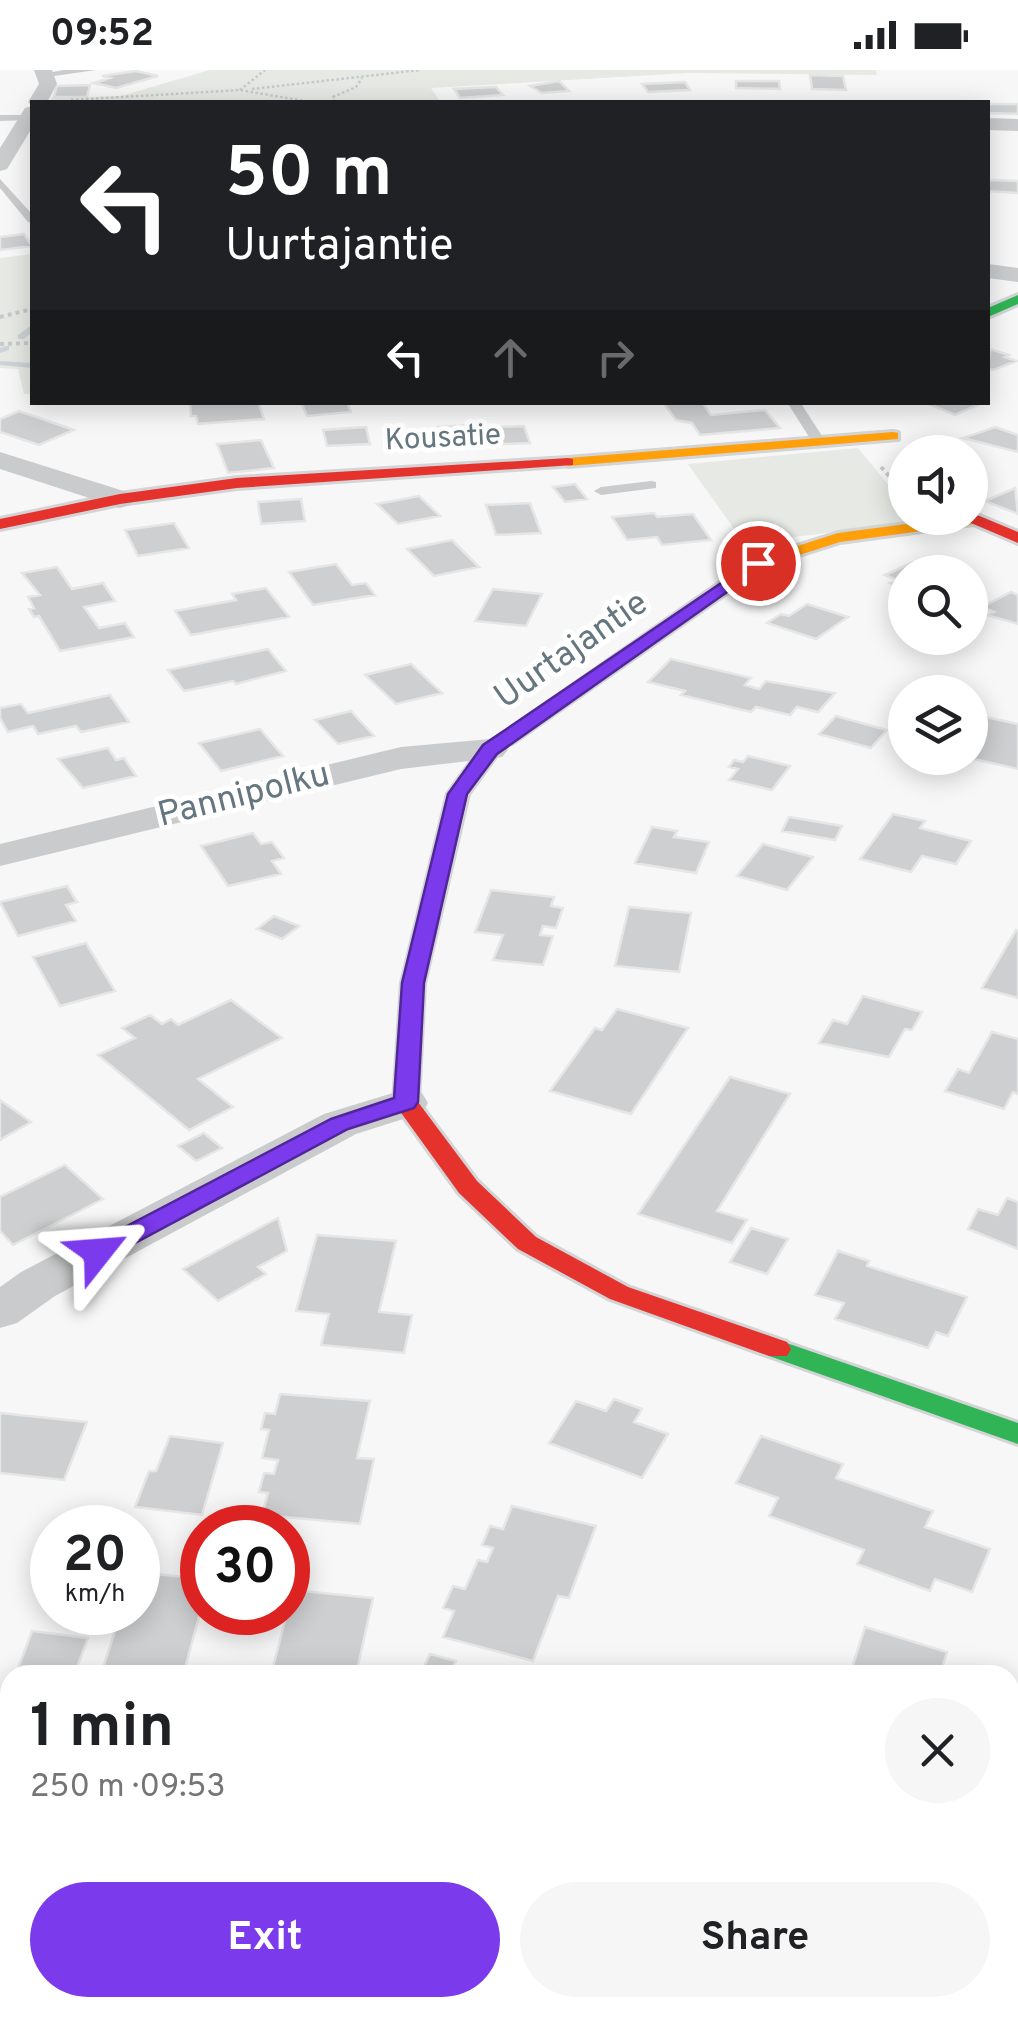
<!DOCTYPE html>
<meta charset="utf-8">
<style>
body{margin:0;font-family:Overpass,sans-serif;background:#f6f6f6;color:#202124;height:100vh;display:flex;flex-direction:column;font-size:38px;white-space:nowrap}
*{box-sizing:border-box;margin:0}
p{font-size:32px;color:#757577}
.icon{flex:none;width:55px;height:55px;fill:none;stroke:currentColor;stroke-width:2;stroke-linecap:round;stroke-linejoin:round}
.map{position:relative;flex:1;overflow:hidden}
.details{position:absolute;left:0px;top:1595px;width:1020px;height:352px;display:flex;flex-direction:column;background:#fff;border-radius:30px 30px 0 0;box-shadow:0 5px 25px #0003}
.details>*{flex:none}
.top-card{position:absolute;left:30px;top:30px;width:960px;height:305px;border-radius:0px;box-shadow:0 5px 25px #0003;background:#202124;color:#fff;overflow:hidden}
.buttons{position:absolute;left:888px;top:365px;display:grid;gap:20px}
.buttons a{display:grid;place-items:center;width:100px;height:100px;border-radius:50%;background:#fff;box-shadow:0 5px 25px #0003;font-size:50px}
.speed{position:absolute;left:30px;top:1435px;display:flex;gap:20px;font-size:50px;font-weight:700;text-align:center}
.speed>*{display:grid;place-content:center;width:130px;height:130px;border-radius:50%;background:#fff;box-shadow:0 5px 25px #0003;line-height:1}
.speed small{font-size:25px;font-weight:400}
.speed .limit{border:15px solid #d22;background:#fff;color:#111}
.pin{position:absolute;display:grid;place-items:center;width:85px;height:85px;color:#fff;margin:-42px;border:5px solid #fff;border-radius:50%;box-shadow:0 2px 10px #0007}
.me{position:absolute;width:110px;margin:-55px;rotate:62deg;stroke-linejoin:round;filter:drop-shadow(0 0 8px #0008)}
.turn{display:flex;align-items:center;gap:35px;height:210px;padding:0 30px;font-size:45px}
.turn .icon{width:130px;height:130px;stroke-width:2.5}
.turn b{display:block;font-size:70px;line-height:85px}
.lanes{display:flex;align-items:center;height:95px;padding:0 30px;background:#0003;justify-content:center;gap:50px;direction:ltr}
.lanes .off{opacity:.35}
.round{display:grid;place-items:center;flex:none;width:105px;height:105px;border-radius:52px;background:#f6f6f6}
.overview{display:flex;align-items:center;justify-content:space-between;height:170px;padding:0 30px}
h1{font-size:60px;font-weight:700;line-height:75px}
.button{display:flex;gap:20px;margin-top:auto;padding:20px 30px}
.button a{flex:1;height:115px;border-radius:60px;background:#7c3aed;color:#fff;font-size:40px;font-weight:700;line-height:115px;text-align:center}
.button a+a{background:#f6f6f6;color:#202124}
.status{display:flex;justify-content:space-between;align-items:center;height:70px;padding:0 50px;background:#fff;direction:ltr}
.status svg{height:28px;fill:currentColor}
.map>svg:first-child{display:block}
.green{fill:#e6e9e4}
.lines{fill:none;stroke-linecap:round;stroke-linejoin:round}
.stream{fill:#ccd4d7;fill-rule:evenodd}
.building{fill:#cecfd0;stroke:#e6e6e6;stroke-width:2.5}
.fast-casing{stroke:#d3d4d5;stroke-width:6}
.slow-casing{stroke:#d3d4d5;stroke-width:6}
.jam-casing{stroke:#d3d4d5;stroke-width:6}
.path-far1{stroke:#c7c9ca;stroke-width:2.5;stroke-dasharray:2.5 2.5;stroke-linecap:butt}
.path{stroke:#c7c9ca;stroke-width:4;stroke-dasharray:4 4;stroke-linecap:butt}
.lane{fill:#cacbcc;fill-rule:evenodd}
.street{fill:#cacbcc;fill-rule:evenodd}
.fast{fill:#30b455;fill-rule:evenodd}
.slow{fill:#ff9f0a;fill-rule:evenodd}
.jam{fill:#e5322d;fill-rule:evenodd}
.route{fill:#7c3aed;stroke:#51269a;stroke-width:2.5}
.labels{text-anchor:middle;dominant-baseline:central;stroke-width:10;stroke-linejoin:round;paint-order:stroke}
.far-street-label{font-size:30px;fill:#65767f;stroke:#fff}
.street-label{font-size:35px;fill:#65767f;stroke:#fff}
</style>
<div class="status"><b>09:52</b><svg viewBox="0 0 49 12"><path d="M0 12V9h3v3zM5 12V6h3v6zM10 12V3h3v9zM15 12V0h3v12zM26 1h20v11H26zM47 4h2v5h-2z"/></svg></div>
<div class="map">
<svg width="1018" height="1947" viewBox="0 0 1018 1947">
<rect width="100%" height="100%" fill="#f7f7f7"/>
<path class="green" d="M 210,0 L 876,0 L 877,5 L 688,3 L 431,18 L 440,32 L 49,32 L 52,28 L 121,26 Z
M 32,184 L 32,324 L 24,324 L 18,299 L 0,298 L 0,188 Z
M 858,378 L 905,435 L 905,448 L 926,451 L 744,473 L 688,394 Z"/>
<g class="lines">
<path class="stream" d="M 29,257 L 32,257 L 32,262 L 24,269 L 18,269 L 18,265 Z
M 6,276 L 9,276 L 9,280 L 0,283 L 0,278 Z
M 0,291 L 32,293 L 32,298 L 0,295 Z"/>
</g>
<path class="building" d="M 136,1 L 158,6 L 116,18 L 94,13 L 110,8 L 102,6 Z
M 810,5 L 843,6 L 846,20 L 812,19 Z
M 559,11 L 569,21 L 542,23 L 530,16 Z
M 736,11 L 779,11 L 780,19 L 736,18 Z
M 685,12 L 690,20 L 648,22 L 642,14 Z
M 90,15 L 87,27 L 54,27 L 57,16 Z
M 496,17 L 503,25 L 460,28 L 454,19 Z
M 988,34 L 1018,34 L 1018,44 L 988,43 Z
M 1018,111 L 1018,123 L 988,121 L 988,112 L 992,110 Z
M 24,164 L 32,176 L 0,180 L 0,167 Z
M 990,279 L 1009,285 L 1005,287 L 1017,291 L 993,300 L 988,299 Z
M 190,332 L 259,334 L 264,349 L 198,354 L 196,346 L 191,346 Z
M 301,332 L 347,332 L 351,342 L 307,346 Z
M 663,332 L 702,332 L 711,345 L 765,340 L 780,358 L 700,365 L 692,353 L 676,350 Z
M 924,332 L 984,332 L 955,345 Z
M 19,341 L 74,360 L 39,375 L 0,362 L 0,349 Z
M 472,355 L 473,358 L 524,356 L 530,373 L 483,375 L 481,367 L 440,368 L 438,357 Z
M 366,357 L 370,374 L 327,376 L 323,360 Z
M 995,357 L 1018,365 L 1018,382 L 963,368 Z
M 261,370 L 274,398 L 228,403 L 217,374 Z
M 575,414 L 587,429 L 565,432 L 553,417 Z
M 1015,418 L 1018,444 L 985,431 Z
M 419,426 L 440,446 L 398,454 L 377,434 Z
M 301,429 L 305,451 L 261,454 L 258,432 Z
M 530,433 L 541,463 L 496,465 L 486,435 Z
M 654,443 L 657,447 L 693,444 L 711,470 L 662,475 L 657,467 L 627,470 L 612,447 Z
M 174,453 L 189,478 L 138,486 L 125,460 Z
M 452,470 L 479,497 L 434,506 L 407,479 Z
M 913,492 L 939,502 L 905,502 L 905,520 L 890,513 L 897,510 L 885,505 Z
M 336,494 L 352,515 L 366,513 L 375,525 L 313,535 L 289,502 Z
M 57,497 L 72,519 L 103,513 L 115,531 L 84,537 L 99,558 L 125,553 L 134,567 L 60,581 L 39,546 L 34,547 L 29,539 L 34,538 L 28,527 L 40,525 L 22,503 Z
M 266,518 L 289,547 L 191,565 L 175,541 L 236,530 L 232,524 Z
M 493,519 L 542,524 L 526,556 L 475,551 Z
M 1011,522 L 1018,525 L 1018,554 L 987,545 L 994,542 L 982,537 Z
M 807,534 L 848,547 L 816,569 L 767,553 L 781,544 L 789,546 Z
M 268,579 L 286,601 L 236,614 L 233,611 L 184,621 L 168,600 Z
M 671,589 L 751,608 L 745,615 L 759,619 L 766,611 L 835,623 L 818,642 L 797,637 L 790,645 L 756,637 L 751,642 L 681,625 L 685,621 L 648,612 Z
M 411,594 L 442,623 L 396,634 L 365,605 Z
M 110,625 L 129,652 L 81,662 L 76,656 L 38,664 L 33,656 L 8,662 L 0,648 L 0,638 L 21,634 L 28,643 Z
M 351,641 L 374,666 L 338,674 L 315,650 Z
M 976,645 L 1018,654 L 1018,699 L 969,688 L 970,654 Z
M 836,646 L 887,660 L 871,678 L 819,664 Z
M 260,659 L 283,686 L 221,701 L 199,673 Z
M 108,678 L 116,690 L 124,688 L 136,706 L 83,718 L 58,689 Z
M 748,686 L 790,696 L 772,720 L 729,710 L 738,699 L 729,697 L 734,690 L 743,692 Z
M 893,744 L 925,751 L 920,758 L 971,771 L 956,794 L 922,786 L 911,802 L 860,789 Z
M 789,747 L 842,756 L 835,770 L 782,761 Z
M 652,757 L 677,761 L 674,767 L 709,772 L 696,803 L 635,793 Z
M 253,763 L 261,774 L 272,772 L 284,788 L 272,791 L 281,804 L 228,816 L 201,776 Z
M 763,774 L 813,787 L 787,820 L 737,806 Z
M 67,816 L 77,832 L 66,835 L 76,851 L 18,866 L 0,832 Z
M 491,820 L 554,827 L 551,836 L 563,838 L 556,858 L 543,856 L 540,865 L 553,866 L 543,895 L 493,890 L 503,865 L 475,862 Z
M 629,837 L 691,843 L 679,902 L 615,896 Z
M 274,846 L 299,856 L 282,869 L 257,859 Z
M 1016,860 L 1018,861 L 1018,928 L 982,918 Z
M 86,873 L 115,921 L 60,936 L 33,887 Z
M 863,926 L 922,942 L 912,960 L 905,959 L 889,987 L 819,973 L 833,950 L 847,954 Z
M 231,930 L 282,968 L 198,1009 L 233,1037 L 189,1060 L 98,985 L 135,968 L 122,958 L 150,945 L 162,954 L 171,949 L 178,955 Z
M 617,939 L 688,958 L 631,1044 L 550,1021 L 595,958 L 602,960 Z
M 992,962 L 1018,969 L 1018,1024 L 1013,1022 L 1004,1039 L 945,1021 L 958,999 L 969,1003 Z
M 730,1007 L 790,1024 L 717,1141 L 747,1150 L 732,1173 L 638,1144 Z
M 0,1030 L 31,1052 L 0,1070 Z
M 204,1063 L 222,1078 L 196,1091 L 178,1076 Z
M 65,1095 L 103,1129 L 13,1175 L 0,1161 L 0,1127 Z
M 1007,1128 L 1018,1132 L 1018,1179 L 968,1159 L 978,1139 L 998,1145 Z
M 278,1148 L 287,1181 L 258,1197 L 266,1204 L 218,1231 L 183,1199 Z
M 751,1158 L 788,1169 L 767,1204 L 730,1192 Z
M 317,1165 L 396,1171 L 379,1242 L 412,1245 L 404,1283 L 321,1275 L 329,1244 L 296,1241 Z
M 838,1181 L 869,1191 L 867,1196 L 967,1227 L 948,1266 L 936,1262 L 928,1278 L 835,1249 L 844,1233 L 815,1225 Z
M 280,1324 L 370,1331 L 357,1388 L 374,1389 L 360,1454 L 262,1445 L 268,1423 L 259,1422 L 264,1403 L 274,1404 L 278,1390 L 262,1388 L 269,1360 L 261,1359 L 265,1343 L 275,1344 Z
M 614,1329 L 642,1339 L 634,1352 L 668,1364 L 642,1408 L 549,1373 L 576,1331 L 606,1341 Z
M 0,1343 L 87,1352 L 64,1410 L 0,1403 Z
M 170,1366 L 223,1373 L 202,1445 L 135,1437 L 149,1401 L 156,1401 Z
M 761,1366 L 843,1394 L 836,1408 L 933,1441 L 925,1457 L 990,1479 L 972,1522 L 935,1509 L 930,1521 L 857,1494 L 864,1480 L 769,1446 L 778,1428 L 736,1413 Z
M 512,1436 L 596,1456 L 569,1528 L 558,1526 L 533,1591 L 443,1567 L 454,1541 L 443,1538 L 453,1516 L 465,1519 L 478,1490 L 487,1492 L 493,1478 L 482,1475 L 490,1456 L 503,1459 Z
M 138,1502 L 202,1509 L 202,1536 L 183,1605 L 102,1601 L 121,1542 L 138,1542 Z
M 293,1520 L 373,1528 L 356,1605 L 271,1605 Z
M 865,1557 L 947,1582 L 940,1605 L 850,1604 Z
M 32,1561 L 88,1568 L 75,1603 L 19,1596 Z
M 430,1584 L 456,1591 L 449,1605 L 420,1605 Z
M 0,1654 L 10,1656 L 10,1746 L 1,1766 Z
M 7,1870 L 10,1870 L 10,1903 L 0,1901 L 0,1885 Z
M 29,1938 L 152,1938 L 160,1939 L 157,1947 L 25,1947 Z
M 580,1938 L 647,1938 L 644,1947 L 604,1947 Z
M 757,1938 L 805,1938 L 803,1947 L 787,1947 Z"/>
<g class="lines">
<g class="fast-casing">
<path id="fast" d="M 1018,225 L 1018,234 L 988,247 L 988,238 Z
M 778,1270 L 1018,1353 L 1018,1374 L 769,1286 L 765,1279 L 769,1272 Z"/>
</g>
<g class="slow-casing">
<path id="slow" d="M 893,362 L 898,363 L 898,369 L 568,396 L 561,392 L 568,388 Z
M 975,445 L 983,450 L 981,453 L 840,472 L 765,496 L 512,673 L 498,673 L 496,669 L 753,490 L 838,463 Z"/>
</g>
<g class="jam-casing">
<path id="jam" d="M 568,388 L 573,389 L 573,395 L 237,418 L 120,434 L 0,459 L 0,449 L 120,424 L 237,408 Z
M 970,442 L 1018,462 L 1018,473 L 964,450 L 963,448 L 970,448 Z
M 505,663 L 514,669 L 497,684 L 468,724 L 424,913 L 418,1032 L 477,1111 L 536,1167 L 628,1217 L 787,1272 L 791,1279 L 787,1286 L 769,1286 L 610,1229 L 518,1179 L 459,1123 L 394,1033 L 402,913 L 448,724 L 483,676 Z"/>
</g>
<path class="path-far1" d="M 252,19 L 420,0
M 240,20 L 265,0
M 71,30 L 240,20 L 310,32
M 334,32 L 333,27 L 356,17 L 362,8"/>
<path class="path" d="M 0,247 L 32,239
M 0,274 L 32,273
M 881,397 L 905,423"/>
<path class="lane" d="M 63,0 L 96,0 L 47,7 L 43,4 Z
M 0,45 L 29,45 L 32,50 L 0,51 Z
M 0,109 L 32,144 L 32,153 L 28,152 L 0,118 Z
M 787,332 L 800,332 L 826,372 L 824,375 L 814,375 Z
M 651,411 L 656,412 L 656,418 L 601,425 L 594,421 L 601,417 Z"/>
<path class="street" d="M 34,0 L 52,0 L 57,14 L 47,32 L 32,32 L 32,58 L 7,99 L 0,101 L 0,78 L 25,38 L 32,36 L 28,32 L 39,14 Z
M 988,48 L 1018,49 L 1018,61 L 988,60 Z
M 988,194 L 1018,198 L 1018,212 L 988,208 Z
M 0,382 L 130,423 L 135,429 L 130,435 L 120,438 L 0,399 Z
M 490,669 L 502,673 L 508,680 L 502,687 L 401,699 L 0,796 L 0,774 L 401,677 Z
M 406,1019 L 422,1023 L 428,1033 L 422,1043 L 356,1064 L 55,1226 L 17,1253 L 0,1258 L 0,1217 L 21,1202 L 324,1044 Z
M 1018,1676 L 1018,1765 L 1010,1768 L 1010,1679 Z
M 938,1938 L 1004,1938 L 1002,1947 L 936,1947 Z"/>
<use href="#fast" class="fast"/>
<use href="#slow" class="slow"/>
<use href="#jam" class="jam"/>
</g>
<path class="route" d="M 758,488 L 764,490 L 764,496 L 497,684 L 467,724 L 424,913 L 418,1032 L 414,1038 L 348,1059 L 107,1188 L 89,1188 L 85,1182 L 89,1176 L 331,1049 L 394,1028 L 402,913 L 448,724 L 483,675 Z"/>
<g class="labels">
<g class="far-street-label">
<text transform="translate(443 369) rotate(-3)">Kousatie</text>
</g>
<g class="street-label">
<text transform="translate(572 581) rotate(-35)">Uurtajantie</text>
<text transform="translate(244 726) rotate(-14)">Pannipolku</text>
</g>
</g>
</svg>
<div class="buttons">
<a><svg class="icon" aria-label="sound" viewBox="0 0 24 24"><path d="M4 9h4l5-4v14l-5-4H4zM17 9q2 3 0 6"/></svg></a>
<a><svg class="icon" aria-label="search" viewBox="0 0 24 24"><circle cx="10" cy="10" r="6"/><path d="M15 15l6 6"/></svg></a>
<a><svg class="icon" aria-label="layers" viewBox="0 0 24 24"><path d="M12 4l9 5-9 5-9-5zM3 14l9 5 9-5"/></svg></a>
</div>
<div class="speed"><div>20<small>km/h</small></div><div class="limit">30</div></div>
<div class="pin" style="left:758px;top:493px;background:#d93025"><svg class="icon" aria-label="arrive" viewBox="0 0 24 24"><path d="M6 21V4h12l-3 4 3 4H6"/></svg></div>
<svg class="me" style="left:98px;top:1182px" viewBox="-20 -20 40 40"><path d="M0-17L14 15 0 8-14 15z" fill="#7c3aed" stroke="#fff" stroke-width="4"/></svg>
<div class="top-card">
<div class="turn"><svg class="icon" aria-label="left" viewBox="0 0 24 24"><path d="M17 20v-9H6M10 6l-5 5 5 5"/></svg><div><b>50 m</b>Uurtajantie</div></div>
<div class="lanes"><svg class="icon" aria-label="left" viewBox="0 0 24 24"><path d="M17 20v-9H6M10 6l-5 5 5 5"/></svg><svg class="icon off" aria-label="ahead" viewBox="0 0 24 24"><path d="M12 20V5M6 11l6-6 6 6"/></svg><svg class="icon off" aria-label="right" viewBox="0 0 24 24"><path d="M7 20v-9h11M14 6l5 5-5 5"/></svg></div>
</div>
<section class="details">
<div class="overview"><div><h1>1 min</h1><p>250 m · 09:53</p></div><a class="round"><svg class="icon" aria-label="close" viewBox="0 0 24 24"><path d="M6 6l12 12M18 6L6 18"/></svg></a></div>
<div class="button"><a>Exit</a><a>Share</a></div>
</section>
</div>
